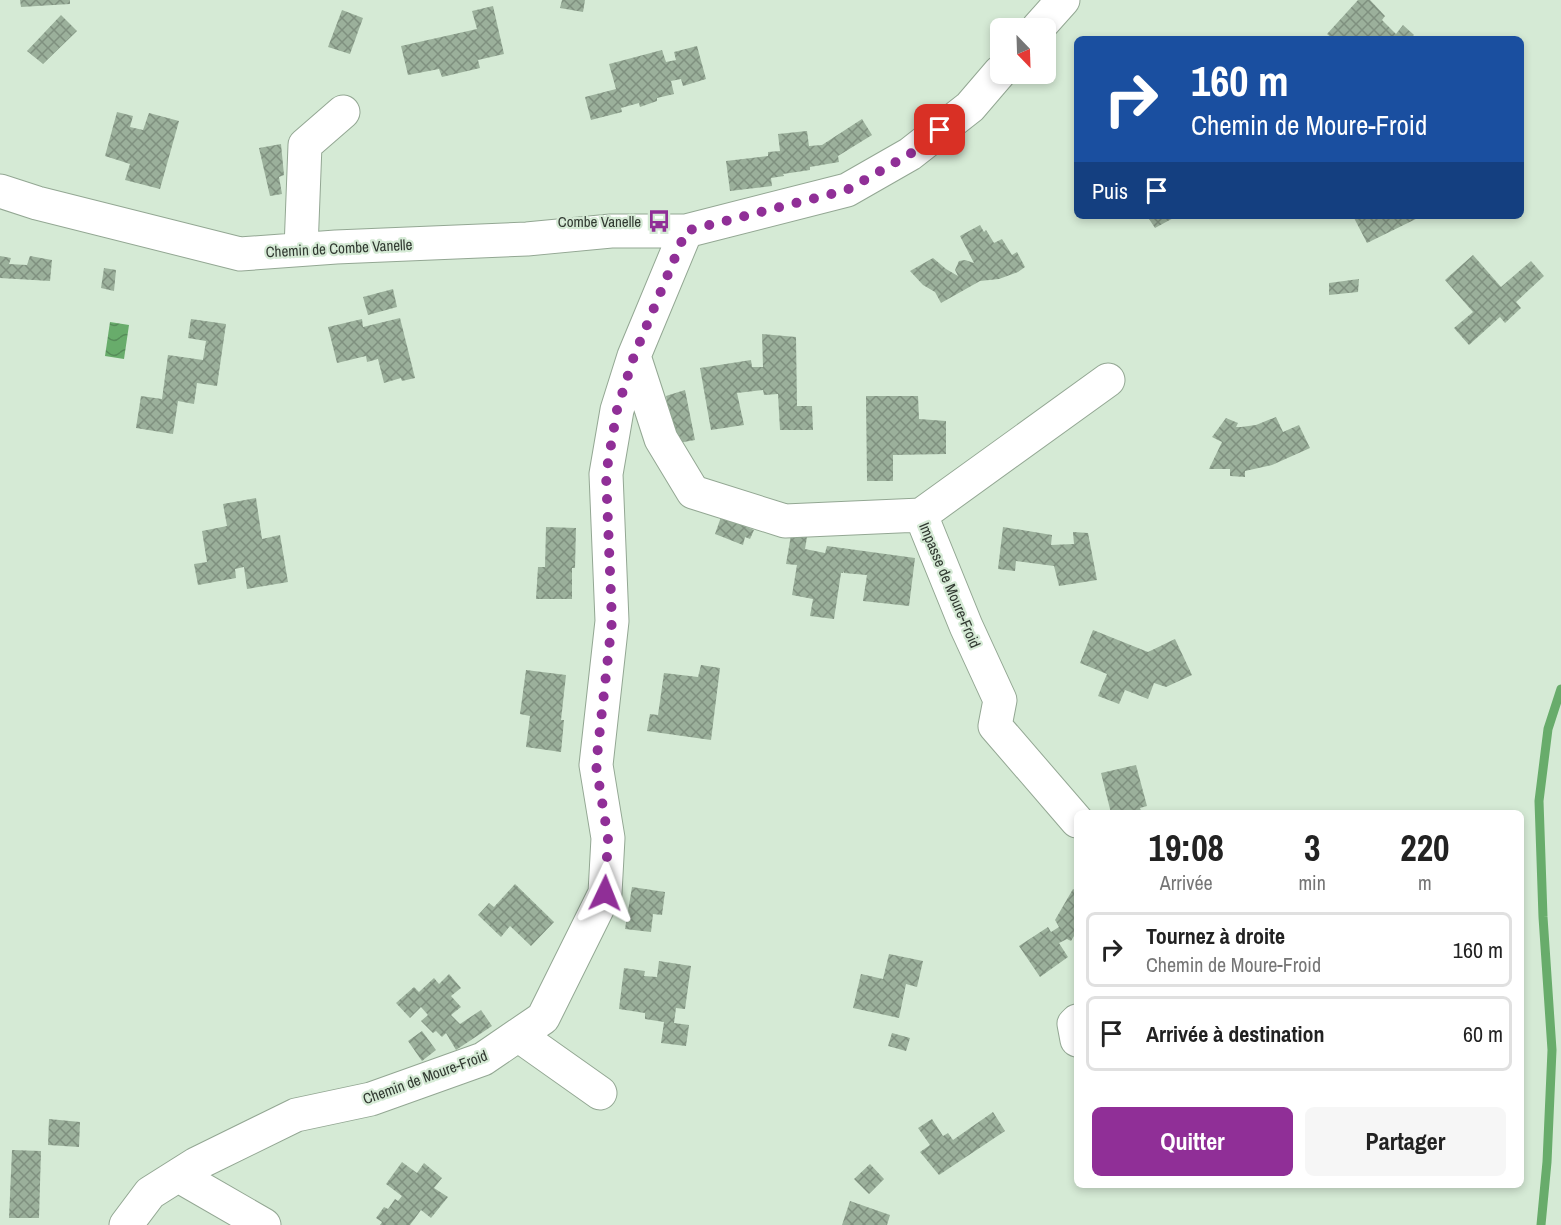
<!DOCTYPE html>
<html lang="fr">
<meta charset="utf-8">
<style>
body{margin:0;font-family:"Archivo Narrow",sans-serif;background:#f6f6f6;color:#222;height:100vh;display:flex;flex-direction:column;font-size:22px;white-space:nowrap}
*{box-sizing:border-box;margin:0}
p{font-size:20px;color:#767676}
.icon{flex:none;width:33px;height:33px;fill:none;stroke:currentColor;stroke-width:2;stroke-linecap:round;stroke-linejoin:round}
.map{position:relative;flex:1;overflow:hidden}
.panel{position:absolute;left:1074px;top:810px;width:450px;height:378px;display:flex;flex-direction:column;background:#fff;border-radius:9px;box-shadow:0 3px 9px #0003}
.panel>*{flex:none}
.guide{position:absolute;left:1074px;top:36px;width:450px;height:183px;border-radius:9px;box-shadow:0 3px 9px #0003;background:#1a4fa0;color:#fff;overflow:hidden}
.needle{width:39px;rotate:157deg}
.fabs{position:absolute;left:990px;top:18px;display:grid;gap:12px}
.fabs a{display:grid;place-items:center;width:66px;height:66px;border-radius:9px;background:#fff;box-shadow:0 3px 9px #0003;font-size:30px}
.pin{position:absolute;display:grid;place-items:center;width:51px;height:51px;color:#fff;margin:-26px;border-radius:12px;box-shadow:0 3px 9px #0006}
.me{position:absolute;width:66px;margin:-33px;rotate:2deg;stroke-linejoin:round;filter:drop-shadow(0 0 4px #0008)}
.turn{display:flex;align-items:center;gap:21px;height:126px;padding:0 18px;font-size:27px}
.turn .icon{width:78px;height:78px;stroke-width:2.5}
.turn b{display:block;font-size:42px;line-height:51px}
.then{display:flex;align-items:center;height:57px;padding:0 18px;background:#0003;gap:12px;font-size:22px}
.eta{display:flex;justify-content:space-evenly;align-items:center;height:102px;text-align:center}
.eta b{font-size:36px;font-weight:700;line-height:42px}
.cta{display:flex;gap:12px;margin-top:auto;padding:12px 18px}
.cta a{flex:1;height:69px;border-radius:9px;background:#902f97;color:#fff;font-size:24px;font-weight:700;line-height:69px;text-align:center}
.cta a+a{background:#f6f6f6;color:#222}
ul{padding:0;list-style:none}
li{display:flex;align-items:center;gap:18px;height:75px;margin:0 12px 9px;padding:0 6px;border:3px solid #e0e0e0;border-radius:9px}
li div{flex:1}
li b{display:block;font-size:22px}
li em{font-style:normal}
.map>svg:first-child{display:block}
.water{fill:url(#water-waves)}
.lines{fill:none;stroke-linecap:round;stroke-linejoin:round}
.stream{stroke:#68ac6b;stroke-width:9}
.building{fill:url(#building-cross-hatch)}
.minor-casing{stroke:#93a793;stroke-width:35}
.minor{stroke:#fff;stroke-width:33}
.route{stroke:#902f97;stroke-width:10;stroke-dasharray:0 18}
.labels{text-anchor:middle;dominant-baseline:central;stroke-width:4.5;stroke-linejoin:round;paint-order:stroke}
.poi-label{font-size:15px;fill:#313931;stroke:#d5ead5;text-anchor:end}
.street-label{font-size:15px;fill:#313931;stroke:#d5ead5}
</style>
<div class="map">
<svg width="1561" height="1225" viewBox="0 0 1561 1225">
<defs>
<pattern id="water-waves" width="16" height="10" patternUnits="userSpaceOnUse" patternTransform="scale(1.5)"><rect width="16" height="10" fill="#68ac6b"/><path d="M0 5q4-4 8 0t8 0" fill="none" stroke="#568d59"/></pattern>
<pattern id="building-cross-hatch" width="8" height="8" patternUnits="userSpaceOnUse" patternTransform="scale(1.5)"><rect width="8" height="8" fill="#9bb09b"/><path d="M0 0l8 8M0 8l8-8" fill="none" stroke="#7f907f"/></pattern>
</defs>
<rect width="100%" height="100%" fill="#d5ead5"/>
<path class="water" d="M 110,322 L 129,325 L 124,359 L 105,356 Z"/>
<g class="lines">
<path class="stream" d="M 1541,1225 L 1547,1162 L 1552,1050 L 1543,917 L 1539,801 L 1548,729 L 1561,689"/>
</g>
<path class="building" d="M 20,0 L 70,0 L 70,4 L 21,7 Z
M 562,0 L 585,0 L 583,12 L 560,8 Z
M 1358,0 L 1370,0 L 1385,16 L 1382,20 L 1396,34 L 1403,25 L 1414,35 L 1410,39 L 1333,39 L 1327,34 Z
M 493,6 L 504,54 L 478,60 L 480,68 L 442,77 L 439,69 L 408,75 L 401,46 L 477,29 L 472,11 Z
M 342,10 L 363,18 L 350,54 L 328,47 Z
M 61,15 L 77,31 L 43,64 L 27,51 Z
M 697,46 L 706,79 L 683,86 L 681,79 L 671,81 L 674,94 L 657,98 L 657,101 L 640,107 L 639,103 L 621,108 L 622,112 L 591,120 L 585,97 L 616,89 L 609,64 L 662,50 L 666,62 L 676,60 L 674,52 Z
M 117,112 L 133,116 L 130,127 L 143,130 L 149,113 L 179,121 L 160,189 L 125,180 L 130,164 L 105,156 Z
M 862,119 L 872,135 L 838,156 L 839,162 L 810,167 L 810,170 L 783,174 L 784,176 L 771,178 L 772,186 L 730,191 L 726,161 L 768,156 L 768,152 L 780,151 L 778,134 L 807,131 L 809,146 L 822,145 Z
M 281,144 L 284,175 L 279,177 L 282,194 L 270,196 L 259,148 Z
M 1147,216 L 1177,216 L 1155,228 Z
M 1353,216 L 1422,216 L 1367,243 Z
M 980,225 L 984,232 L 986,230 L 994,243 L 1002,239 L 1012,255 L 1017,252 L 1025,267 L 1018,272 L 999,279 L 980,281 L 941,303 L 935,292 L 923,285 L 910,271 L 933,258 L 946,269 L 958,276 L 955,270 L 959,261 L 965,260 L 974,263 L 960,236 Z
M 1473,255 L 1501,287 L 1531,261 L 1544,276 L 1516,302 L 1521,308 L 1505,323 L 1500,317 L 1469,345 L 1454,328 L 1473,312 L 1445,280 Z
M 0,256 L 11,258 L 9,264 L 27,265 L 30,256 L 52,260 L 50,281 L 0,278 Z
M 104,268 L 116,270 L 114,291 L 101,288 Z
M 1359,279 L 1358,292 L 1329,295 L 1329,283 Z
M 393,289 L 397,307 L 368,315 L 363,297 Z
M 400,318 L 415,378 L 402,381 L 401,378 L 384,383 L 378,359 L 367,362 L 366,356 L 337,363 L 328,327 L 362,319 L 363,327 Z
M 191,319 L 226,324 L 217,386 L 197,383 L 194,404 L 178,401 L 173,434 L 136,428 L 141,396 L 162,399 L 168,355 L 203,360 L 206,341 L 188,338 Z
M 762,334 L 796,337 L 797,406 L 812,406 L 813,430 L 780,430 L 778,394 L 764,395 L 763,390 L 737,393 L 744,425 L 711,430 L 700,368 L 751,360 L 752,367 L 763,367 Z
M 685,390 L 695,440 L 678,443 L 671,427 L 666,396 Z
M 866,396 L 918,396 L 919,419 L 946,421 L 946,454 L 893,455 L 893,481 L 867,481 Z
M 1276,417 L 1283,432 L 1299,425 L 1310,448 L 1272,465 L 1245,471 L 1245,477 L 1230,476 L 1230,469 L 1209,469 L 1222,442 L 1212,437 L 1226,418 L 1238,423 L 1236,427 L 1241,427 L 1256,425 Z
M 256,498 L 262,539 L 280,535 L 288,582 L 247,589 L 244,567 L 235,569 L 236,578 L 198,585 L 194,564 L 207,562 L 202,531 L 227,526 L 223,504 Z
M 721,517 L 754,530 L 750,539 L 745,537 L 743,545 L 715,534 Z
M 546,527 L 576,528 L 575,568 L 572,568 L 572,599 L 536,599 L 538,567 L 545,567 Z
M 1003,527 L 1052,535 L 1051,545 L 1074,544 L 1073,532 L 1088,533 L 1097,580 L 1059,586 L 1054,566 L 1016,561 L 1015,571 L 998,569 Z
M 791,535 L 807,537 L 805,549 L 825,553 L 827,546 L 915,558 L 909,606 L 863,601 L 867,575 L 844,573 L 844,571 L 843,573 L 841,573 L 834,619 L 810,616 L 813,599 L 792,595 L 797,565 L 786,564 Z
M 1093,630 L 1148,652 L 1175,639 L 1192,675 L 1166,687 L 1154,683 L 1148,699 L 1125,690 L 1119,704 L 1098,696 L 1107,674 L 1080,663 Z
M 701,665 L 720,668 L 711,740 L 647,731 L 650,714 L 658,715 L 664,673 L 698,677 Z
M 526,670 L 566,675 L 561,720 L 564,720 L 561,752 L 526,747 L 530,716 L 520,714 Z
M 1136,765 L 1147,806 L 1140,808 L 1142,813 L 1111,813 L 1101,773 Z
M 515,884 L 554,922 L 531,946 L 510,926 L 501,937 L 478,915 L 489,903 L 494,907 Z
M 632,887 L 665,892 L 662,915 L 653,914 L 651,932 L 625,929 Z
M 1073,889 L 1077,891 L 1077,931 L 1071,941 L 1067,939 L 1059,943 L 1068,957 L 1040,977 L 1019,946 L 1048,927 L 1051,932 L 1059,927 L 1055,920 Z
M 889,954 L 923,961 L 917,987 L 906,984 L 899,1018 L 853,1008 L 861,974 L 883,979 Z
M 659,961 L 691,966 L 685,1009 L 676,1008 L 674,1023 L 689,1025 L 686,1046 L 661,1043 L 664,1022 L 645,1019 L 645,1013 L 619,1009 L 624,968 L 645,971 L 644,976 L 657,977 Z
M 449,974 L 461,988 L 451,996 L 461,1007 L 451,1015 L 460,1024 L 481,1010 L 492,1026 L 456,1050 L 446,1033 L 442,1037 L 436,1031 L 433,1033 L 421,1021 L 428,1015 L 421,1007 L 410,1018 L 396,1003 L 414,987 L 419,992 L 434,978 L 439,984 Z
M 422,1031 L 436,1050 L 422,1061 L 408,1041 Z
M 892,1033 L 910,1038 L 906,1051 L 888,1046 Z
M 993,1112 L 1005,1131 L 939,1175 L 920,1152 L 930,1145 L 918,1128 L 932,1119 L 943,1136 L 948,1133 L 953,1140 Z
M 49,1119 L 80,1122 L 79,1147 L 48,1145 Z
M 12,1150 L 41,1151 L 39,1218 L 9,1218 Z
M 402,1162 L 417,1173 L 424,1163 L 442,1178 L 434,1188 L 448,1197 L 431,1218 L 421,1210 L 410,1225 L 380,1225 L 382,1222 L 376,1218 L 384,1207 L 388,1209 L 395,1199 L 398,1201 L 402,1196 L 386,1184 Z
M 870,1164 L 884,1179 L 869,1194 L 854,1179 Z
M 850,1201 L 890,1215 L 887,1225 L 842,1225 Z"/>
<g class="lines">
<g class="minor-casing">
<path id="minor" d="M 1038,28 L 1063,0
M 0,191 L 37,203 L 240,254 L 336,247 L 527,239 L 611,231 L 686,231 L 847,190 L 910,154 L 970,107 L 1000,72
M 301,249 L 305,145 L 343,112
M 634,356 L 661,439 L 693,492 L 785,521 L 921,515 L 966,626 L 1000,700 L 995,726 L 1077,821
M 921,515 L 1108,380
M 1077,1021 L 1074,1024 L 1077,1040
M 518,1035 L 600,1093
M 179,1176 L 264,1225
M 126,1225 L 150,1193 L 196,1164 L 296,1115 L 371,1099 L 483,1059 L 543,1018 L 605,893 L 608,838 L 596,765 L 612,621 L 606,474 L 617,410 L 634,356 L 686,231"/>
</g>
<use href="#minor" class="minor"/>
</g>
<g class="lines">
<path class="route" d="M 605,893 L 608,838 L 596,765 L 612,621 L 606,474 L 617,410 L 634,356 L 686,231 L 847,190 L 910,154 L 940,130"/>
</g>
<defs>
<g id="bus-bare" transform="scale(1.8)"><path d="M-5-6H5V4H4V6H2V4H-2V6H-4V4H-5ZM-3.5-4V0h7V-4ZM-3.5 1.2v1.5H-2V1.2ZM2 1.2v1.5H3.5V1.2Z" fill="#902f97" stroke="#d5ead5" stroke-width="2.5" paint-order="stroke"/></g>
</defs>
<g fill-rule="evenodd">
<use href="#bus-bare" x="659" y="221"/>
</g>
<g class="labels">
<g class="poi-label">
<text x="641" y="221">Combe Vanelle</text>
</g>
<g class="street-label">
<text transform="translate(339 248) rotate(-3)">Chemin de Combe Vanelle</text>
<text transform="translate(950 585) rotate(67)">Impasse de Moure-Froid</text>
<text transform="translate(425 1077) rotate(-20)">Chemin de Moure-Froid</text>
</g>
</g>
</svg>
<div class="fabs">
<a><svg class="needle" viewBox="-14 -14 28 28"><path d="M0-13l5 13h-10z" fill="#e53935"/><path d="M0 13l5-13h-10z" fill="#767676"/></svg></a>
</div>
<div class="pin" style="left:940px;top:130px;background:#d93025"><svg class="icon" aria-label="arrive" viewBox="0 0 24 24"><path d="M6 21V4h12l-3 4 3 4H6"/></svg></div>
<svg class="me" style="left:605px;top:893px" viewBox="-20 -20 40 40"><path d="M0-17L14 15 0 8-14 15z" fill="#902f97" stroke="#fff" stroke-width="4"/></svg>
<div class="guide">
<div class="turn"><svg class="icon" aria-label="right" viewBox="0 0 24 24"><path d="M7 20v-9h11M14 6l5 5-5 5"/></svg><div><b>160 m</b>Chemin de Moure-Froid</div></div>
<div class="then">Puis<svg class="icon" aria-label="arrive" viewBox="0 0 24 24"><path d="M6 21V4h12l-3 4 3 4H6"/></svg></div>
</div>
<section class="panel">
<div class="eta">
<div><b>19:08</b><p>Arrivée</p></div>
<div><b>3</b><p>min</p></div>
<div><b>220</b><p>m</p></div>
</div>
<ul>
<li><svg class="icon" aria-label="right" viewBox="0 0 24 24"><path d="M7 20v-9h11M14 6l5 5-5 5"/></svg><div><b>Tournez à droite</b><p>Chemin de Moure-Froid</p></div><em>160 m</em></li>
<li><svg class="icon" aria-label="arrive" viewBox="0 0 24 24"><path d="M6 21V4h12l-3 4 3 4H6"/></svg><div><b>Arrivée à destination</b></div><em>60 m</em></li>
</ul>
<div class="cta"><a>Quitter</a><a>Partager</a></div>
</section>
</div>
